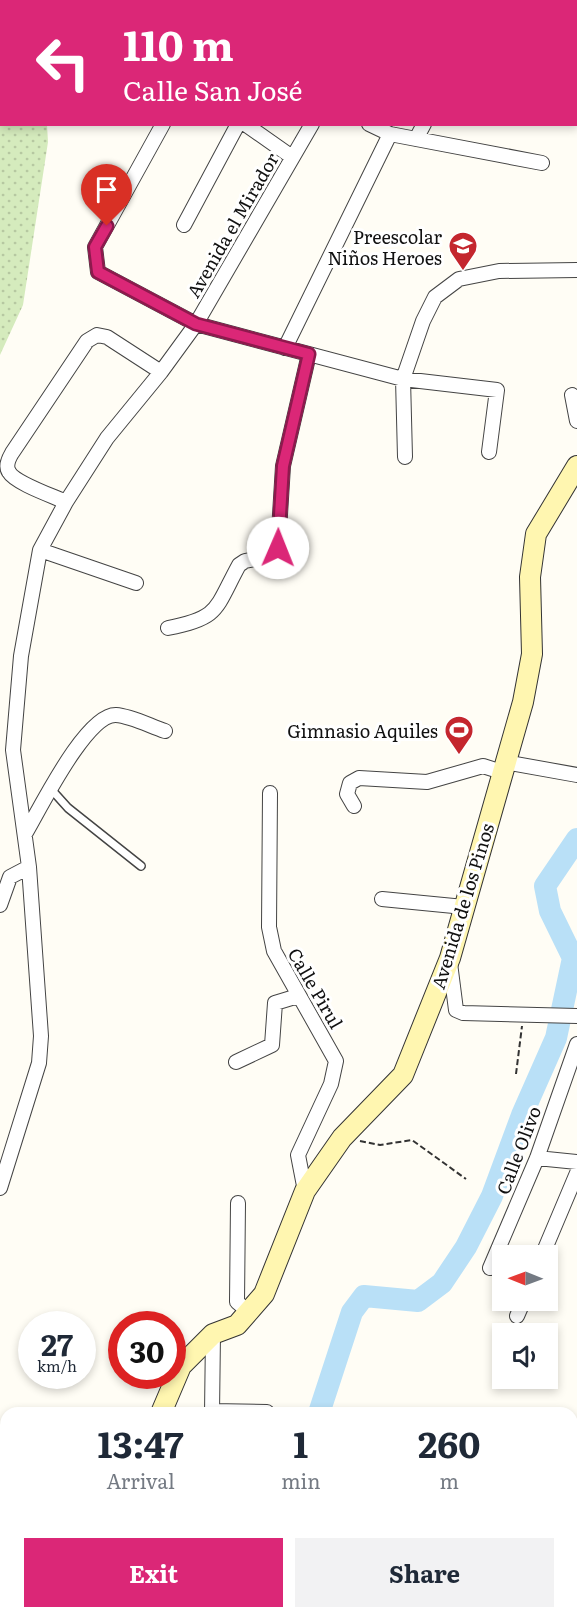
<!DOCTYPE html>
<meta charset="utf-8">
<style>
body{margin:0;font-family:Literata,serif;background:#f2f2f3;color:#1f2937;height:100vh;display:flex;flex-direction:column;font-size:22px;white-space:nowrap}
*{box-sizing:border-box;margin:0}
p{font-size:20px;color:#747a83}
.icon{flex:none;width:33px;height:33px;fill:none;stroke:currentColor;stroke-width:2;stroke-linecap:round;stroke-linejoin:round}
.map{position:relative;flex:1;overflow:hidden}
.details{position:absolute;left:0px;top:1407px;width:578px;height:212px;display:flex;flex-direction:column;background:#fff;border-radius:18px 18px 0 0;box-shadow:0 3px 9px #0003}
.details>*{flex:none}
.guide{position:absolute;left:0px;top:0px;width:578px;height:126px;box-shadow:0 3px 9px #0003;background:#db2777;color:#fff;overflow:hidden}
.needle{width:39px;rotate:271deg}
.controls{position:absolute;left:492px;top:1245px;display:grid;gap:12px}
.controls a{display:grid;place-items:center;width:66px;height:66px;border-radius:0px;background:#fff;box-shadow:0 3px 9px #0003;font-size:30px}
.speed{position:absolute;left:18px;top:1311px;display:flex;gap:12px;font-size:30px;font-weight:700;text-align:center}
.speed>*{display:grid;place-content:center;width:78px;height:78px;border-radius:50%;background:#fff;box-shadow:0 3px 9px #0003;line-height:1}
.speed small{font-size:15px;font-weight:400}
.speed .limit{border:9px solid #d22;background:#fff;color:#111}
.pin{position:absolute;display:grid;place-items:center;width:51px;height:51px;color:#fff;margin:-62px -26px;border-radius:50% 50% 50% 0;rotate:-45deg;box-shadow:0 0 6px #0007}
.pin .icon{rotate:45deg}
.me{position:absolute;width:66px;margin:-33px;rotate:1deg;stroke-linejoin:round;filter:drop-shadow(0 0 4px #0008)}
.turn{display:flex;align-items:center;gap:21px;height:126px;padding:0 24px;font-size:27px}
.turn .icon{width:78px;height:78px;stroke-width:2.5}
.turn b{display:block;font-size:42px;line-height:51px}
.eta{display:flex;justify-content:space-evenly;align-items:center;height:102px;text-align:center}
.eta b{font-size:36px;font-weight:700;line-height:42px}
.cta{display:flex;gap:12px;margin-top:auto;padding:12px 24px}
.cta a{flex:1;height:69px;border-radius:0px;background:#db2777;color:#fff;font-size:24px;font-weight:700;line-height:69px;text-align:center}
.cta a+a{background:#f2f2f3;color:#1f2937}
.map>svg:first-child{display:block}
.grass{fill:url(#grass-dots)}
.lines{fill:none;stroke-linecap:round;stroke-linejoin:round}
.river{stroke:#b9e0f7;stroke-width:22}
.lane-casing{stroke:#444;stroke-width:10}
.street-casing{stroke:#444;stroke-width:16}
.secondary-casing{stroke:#333;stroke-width:22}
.path{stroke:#333;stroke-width:2;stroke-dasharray:6 3;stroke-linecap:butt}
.lane{stroke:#fff;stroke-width:7}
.street{stroke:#fff;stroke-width:14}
.secondary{stroke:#fff6b0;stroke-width:20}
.route-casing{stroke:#8e194d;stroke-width:15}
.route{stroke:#db2777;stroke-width:10}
.labels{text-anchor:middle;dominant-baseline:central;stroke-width:6;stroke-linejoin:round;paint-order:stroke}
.street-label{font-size:18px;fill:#111;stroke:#fff}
.poi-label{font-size:18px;fill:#111;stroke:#fff;text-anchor:end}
</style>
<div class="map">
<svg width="577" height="1618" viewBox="0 0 577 1618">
<defs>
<pattern id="grass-dots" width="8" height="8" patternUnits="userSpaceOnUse" patternTransform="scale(1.5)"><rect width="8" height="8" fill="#d5ebbd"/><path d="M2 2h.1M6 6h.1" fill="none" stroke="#b6c8a1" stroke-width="1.8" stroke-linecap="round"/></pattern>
</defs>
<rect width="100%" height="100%" fill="#fffdf5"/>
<path class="grass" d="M 0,0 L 44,0 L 2,2 L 2,124 L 47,125 L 48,142 L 23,305 L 0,355 Z"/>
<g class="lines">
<path class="river" d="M 319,1413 L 352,1312 L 364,1296 L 418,1301 L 442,1283 L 466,1247 L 492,1196 L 522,1115 L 556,1038 L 573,958 L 550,911 L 545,886 L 577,839
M 229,1618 L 237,1612"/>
<g class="lane-casing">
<path id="lane" d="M 50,788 L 68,808 L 141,866"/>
</g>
<g class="street-casing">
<path id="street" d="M 270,0 L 272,2
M 388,2 L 389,0
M 487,2 L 487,0
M 576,6 L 577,5
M 576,62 L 577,61
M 163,124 L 95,247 L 98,272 L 196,324 L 403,379 L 497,390 L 489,452
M 245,124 L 292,157
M 369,124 L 390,134 L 542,163
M 416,139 L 424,124
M 184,225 L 238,124
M 285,348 L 390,134
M 572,395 L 577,421
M 405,457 L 403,379 L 423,321 L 435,297 L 459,279 L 499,271 L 577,270
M 66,502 C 53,496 15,483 9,472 C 5,466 9,458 12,453 L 87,341 L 97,335 L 107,337 L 161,372
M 40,550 L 136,583
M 168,628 C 220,618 215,609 239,565 L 245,561 L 275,555 L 278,547 L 283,466 L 309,354
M 505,762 L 577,775
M 270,793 L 269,927 L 274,951 L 336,1061 L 331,1084 L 298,1155 L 305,1191
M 354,806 L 347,794 L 350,783 L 359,778 L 427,782 L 483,766 L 502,772
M 25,834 C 40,809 86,714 116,715 C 131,716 150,726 165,731
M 382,899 L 464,907
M 0,905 L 10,877 L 29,867
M 450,963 L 456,1010 L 463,1013 L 577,1016
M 236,1062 L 272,1045 L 275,1003 L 298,996
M 537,1158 L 577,1162
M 0,1188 L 39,1063 L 41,1036 L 29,867 L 13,750 L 21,656 L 40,550 L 66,502 L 107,438 L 161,372 L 196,324 L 312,124
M 238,1203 L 237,1302 L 250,1313
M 542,1256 L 577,1173
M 490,1268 L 537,1158 L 577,1044
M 517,1316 L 524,1300
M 212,1411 L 267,1412
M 212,1413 L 213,1334
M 147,1618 L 153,1612"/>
</g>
<g class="secondary-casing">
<path id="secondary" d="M 161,1413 L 181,1366 L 213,1334 L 237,1325 L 264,1294 L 305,1191 L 342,1138 L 403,1075 L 450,958 L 523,702 L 532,654 L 530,577 L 536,534 L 577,466
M 75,1618 L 76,1612"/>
</g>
<path class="path" d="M 516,1074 L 522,1026
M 360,1141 L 380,1145 L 412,1140 L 466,1179"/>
<use href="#lane" class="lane"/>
<use href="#street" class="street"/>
<use href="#secondary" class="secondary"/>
</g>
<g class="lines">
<g class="route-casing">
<path id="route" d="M 107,226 L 95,247 L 98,272 L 196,324 L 309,354 L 283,466 L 278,548"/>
</g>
<use href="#route" class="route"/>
</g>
<defs>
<g id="school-pin" transform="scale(1.5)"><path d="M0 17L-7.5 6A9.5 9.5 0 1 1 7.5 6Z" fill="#c4262e" stroke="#fff"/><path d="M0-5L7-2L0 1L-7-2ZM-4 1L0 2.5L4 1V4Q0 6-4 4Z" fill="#fff"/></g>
<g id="stadium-pin" transform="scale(1.5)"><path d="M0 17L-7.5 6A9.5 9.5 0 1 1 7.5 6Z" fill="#c4262e" stroke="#fff"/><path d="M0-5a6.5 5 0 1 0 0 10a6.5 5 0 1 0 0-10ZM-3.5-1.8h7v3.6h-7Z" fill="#fff"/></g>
</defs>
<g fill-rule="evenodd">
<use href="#school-pin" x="463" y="246"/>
<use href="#stadium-pin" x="459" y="730"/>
</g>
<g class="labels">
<g class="street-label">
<text transform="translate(232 225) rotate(-60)">Avenida el Mirador</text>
<text transform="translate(462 906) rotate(-73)">Avenida de los Pinos</text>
<text transform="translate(316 988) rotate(60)">Calle Pirul</text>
<text transform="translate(518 1150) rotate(-69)">Calle Olivo</text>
</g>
<g class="poi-label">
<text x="442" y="236">Preescolar<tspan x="442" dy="21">Niños Heroes</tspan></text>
<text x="438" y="730">Gimnasio Aquiles</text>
</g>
</g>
</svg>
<div class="controls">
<a><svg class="needle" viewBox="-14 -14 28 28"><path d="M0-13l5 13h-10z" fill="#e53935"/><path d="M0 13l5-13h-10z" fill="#747a83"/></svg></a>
<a><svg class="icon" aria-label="sound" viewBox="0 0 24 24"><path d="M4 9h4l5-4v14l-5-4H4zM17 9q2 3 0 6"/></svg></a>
</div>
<div class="speed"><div>27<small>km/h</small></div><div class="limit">30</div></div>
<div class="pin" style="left:107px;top:226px;background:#d93025"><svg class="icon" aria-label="arrive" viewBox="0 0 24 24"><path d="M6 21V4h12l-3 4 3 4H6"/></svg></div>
<svg class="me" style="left:278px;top:548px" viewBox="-20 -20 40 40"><circle r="19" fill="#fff"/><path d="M0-13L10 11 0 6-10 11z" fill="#db2777"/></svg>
<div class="guide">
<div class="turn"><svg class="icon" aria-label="left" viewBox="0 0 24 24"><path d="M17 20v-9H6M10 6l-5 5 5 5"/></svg><div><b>110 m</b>Calle San José</div></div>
</div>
<section class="details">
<div class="eta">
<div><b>13:47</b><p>Arrival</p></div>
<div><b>1</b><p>min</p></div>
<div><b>260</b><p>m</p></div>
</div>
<div class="cta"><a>Exit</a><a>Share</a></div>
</section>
</div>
